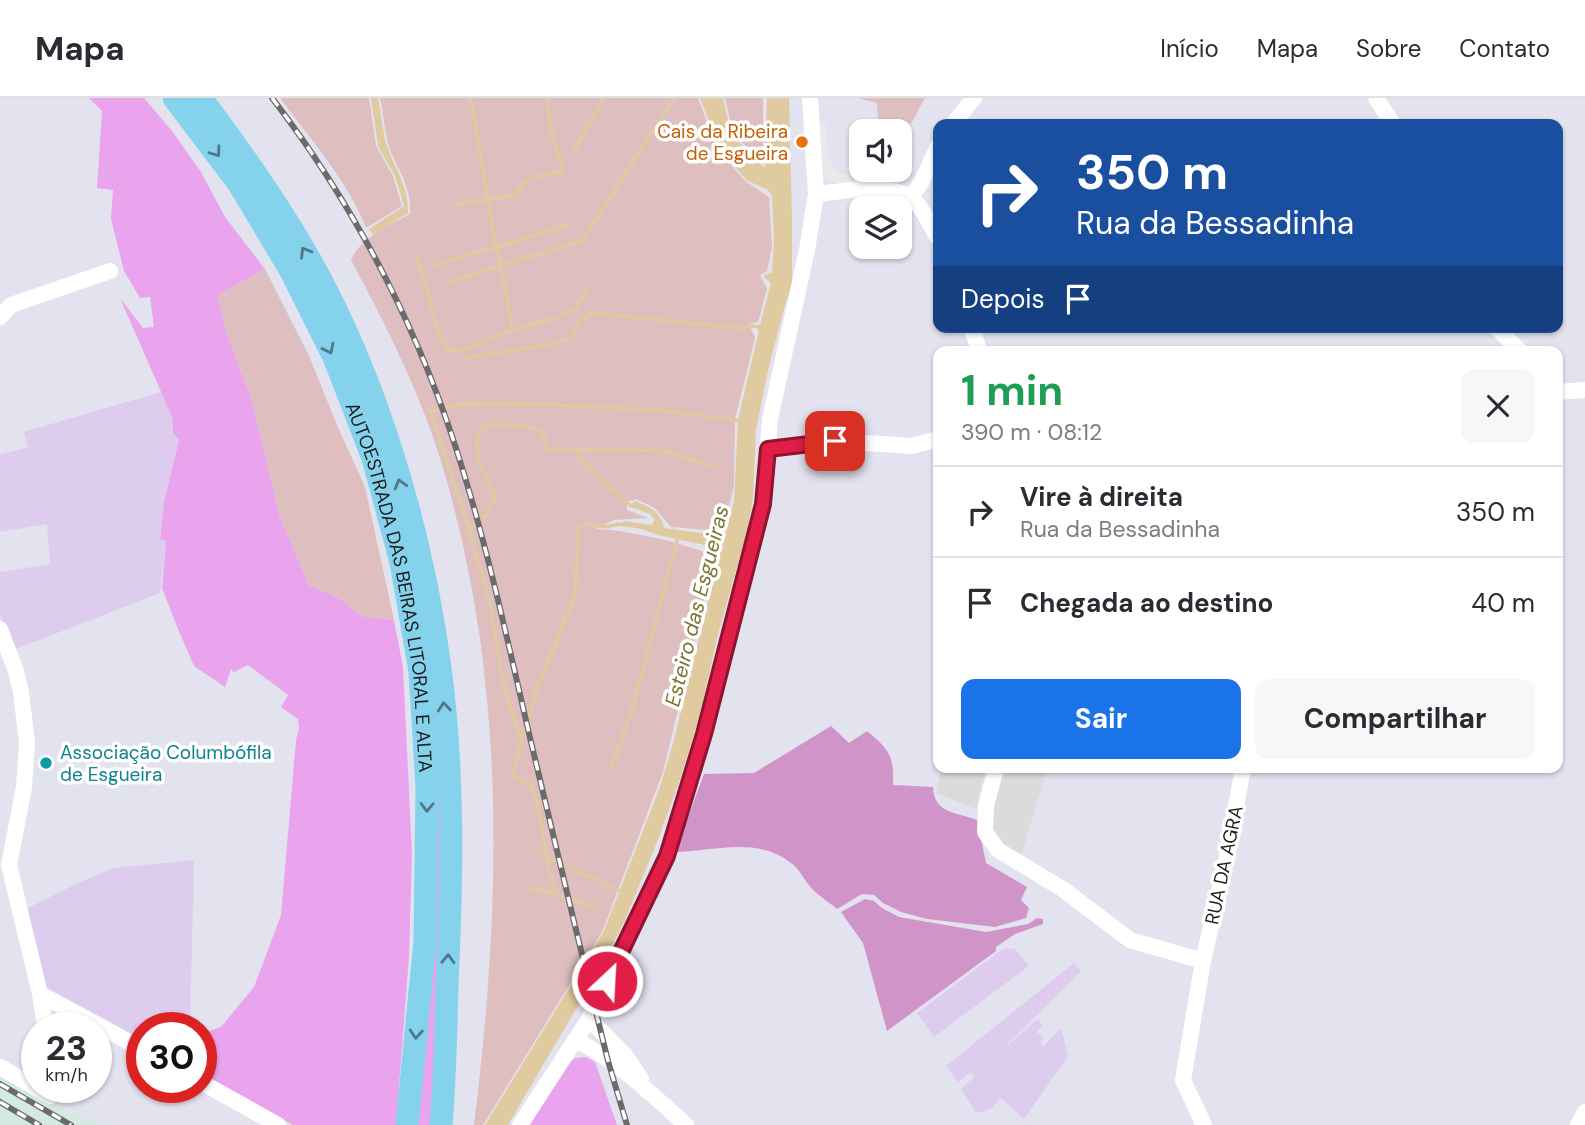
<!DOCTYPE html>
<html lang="pt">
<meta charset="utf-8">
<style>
body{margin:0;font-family:"DM Sans",sans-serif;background:#f7f7f7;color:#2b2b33;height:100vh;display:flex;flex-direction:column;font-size:26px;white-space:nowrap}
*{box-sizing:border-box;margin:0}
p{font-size:23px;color:#7c7c81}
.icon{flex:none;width:38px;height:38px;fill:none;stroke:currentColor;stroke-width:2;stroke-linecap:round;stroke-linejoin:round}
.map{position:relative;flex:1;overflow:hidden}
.details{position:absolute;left:933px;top:248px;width:630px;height:427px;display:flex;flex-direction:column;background:#fff;border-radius:14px;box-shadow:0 2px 5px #0004}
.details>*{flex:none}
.top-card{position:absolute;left:933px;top:21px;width:630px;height:214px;border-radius:14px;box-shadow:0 2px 5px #0004;background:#1a4fa0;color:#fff;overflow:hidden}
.fabs{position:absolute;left:849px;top:21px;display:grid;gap:14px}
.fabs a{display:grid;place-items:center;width:63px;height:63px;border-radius:14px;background:#fff;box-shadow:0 2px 5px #0004;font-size:35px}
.speed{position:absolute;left:21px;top:914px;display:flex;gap:14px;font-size:35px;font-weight:700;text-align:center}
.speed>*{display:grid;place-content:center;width:91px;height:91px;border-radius:50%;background:#fff;box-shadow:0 2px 5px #0004;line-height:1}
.speed small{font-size:18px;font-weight:400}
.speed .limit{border:10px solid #d22;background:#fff;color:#111}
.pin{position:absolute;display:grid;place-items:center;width:60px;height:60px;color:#fff;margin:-30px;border-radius:14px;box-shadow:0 4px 10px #0006}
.me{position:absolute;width:77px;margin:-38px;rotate:25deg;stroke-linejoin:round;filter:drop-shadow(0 0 5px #0008)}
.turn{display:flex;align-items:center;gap:24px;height:147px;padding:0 28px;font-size:32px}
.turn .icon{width:91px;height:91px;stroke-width:2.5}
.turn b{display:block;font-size:49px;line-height:60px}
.then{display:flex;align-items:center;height:66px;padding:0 28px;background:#0003;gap:14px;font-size:26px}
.round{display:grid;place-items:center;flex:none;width:74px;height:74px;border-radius:14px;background:#f7f7f7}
.summary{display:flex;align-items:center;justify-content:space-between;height:119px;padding:0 28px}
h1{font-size:42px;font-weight:700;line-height:52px;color:#1e9e55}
.cta{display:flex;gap:14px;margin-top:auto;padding:14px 28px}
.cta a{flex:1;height:80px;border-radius:14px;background:#1a73e8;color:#fff;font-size:28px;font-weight:700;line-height:80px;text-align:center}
.cta a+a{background:#f7f7f7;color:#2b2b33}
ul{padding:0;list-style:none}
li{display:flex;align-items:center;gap:21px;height:91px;padding:0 28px;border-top:2px solid #e1e1e2}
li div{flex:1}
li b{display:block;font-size:26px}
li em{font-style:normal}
header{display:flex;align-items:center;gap:42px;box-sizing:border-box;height:98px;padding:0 35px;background:#fff;border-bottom:2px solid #e1e1e2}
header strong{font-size:33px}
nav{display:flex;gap:38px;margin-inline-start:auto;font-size:24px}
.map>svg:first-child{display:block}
.residential{fill:#dadbdb}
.industrial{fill:#d3e9e1}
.farmland{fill:#deccef}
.grass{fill:#e9a4ed}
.forest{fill:#d194c9}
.wetland{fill:#debebf}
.parking{fill:#e9e9e9}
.water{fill:#e0ca9f}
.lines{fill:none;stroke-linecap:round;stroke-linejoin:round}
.stream{stroke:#e0ca9f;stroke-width:3.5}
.minor{stroke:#fff;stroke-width:16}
.highway{stroke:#84d2ec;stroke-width:23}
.rail-casing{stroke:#6b6b6b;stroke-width:6}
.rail{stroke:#fff;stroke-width:3.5;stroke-dasharray:10;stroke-linecap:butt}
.oneway{stroke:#507884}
.route-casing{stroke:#92132f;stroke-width:18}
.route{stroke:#e11d48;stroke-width:12}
.food-dot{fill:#e8710a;stroke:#fff;stroke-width:2.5}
.culture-dot{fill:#0f9aa8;stroke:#fff;stroke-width:2.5}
.labels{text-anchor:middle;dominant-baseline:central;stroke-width:7;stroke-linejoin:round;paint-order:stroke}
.food-label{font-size:19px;fill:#c56008;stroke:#fff;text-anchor:end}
.street-label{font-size:19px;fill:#1d1d1d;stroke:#fff}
.culture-label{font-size:19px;fill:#0d838f;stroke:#fff;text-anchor:start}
.water-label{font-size:21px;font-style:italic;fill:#7a7532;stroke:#fff}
</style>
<header>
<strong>Mapa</strong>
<nav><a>Início</a><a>Mapa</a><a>Sobre</a><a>Contato</a></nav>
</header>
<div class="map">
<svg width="1585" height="1027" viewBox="0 0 1585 1027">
<rect width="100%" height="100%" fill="#e3e2ef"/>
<path class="residential" d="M 942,670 L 986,670 L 976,711 L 936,695 Z
M 1003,670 L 1047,670 L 1022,756 L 998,748 L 993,727 L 995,698 Z"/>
<path class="industrial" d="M 0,977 L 68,1014 L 88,1020 L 99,1027 L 0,1027 Z"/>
<path class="farmland" d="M 161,294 L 172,319 L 173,335 L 179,342 L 164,404 L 160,441 L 166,443 L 160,495 L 16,551 L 0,517 L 0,474 L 50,466 L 47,426 L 0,434 L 0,356 L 28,350 L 24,334 Z
M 194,762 L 190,929 L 142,929 L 140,940 L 44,888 L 26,811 L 80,784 L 113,770 Z
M 1004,850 L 1015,851 L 1029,868 L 934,939 L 917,915 Z
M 1074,865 L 1081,873 L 997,957 L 1037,921 L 1043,927 L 1037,934 L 1044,940 L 1040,945 L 1044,948 L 1061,930 L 1068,958 L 1024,1021 L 1001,1000 L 991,1011 L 976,1015 L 961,991 L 975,978 L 971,974 L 958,984 L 946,968 Z"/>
<path class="grass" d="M 89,0 L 144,0 L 172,33 L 201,74 L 225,119 L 265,171 L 218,197 L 225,231 L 251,299 L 280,419 L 309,487 L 339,500 L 362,518 L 394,522 L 403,569 L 412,756 L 409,859 L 396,1027 L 293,1027 L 201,976 L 201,936 L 221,929 L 254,889 L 281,817 L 296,642 L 299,630 L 298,621 L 281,609 L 288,597 L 248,567 L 234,574 L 231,571 L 225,589 L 194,568 L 178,531 L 162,490 L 166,443 L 160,441 L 164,404 L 179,342 L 173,335 L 172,319 L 120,200 L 143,230 L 154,229 L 150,199 L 140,200 L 124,173 L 111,121 L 113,92 L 97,90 L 102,13 Z
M 184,0 L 191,0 C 328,173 412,378 436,597 C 451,739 440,885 433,1027 L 413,1027 C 426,919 437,810 435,701 C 430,449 347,194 184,0 Z
M 586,959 L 595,964 L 617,1027 L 530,1027 L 567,965 L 576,960 Z"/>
<path class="forest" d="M 831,628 L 849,645 L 867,633 C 890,652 894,658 893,687 L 933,689 C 934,716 957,714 977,722 L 986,765 L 1027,789 L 1021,802 L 1029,810 L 1026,820 L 995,829 L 927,821 L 901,814 L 883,805 L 874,797 L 862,796 L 837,811 C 828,803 815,796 808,786 C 802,778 799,771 791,765 C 758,738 714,753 675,754 L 704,676 L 754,675 Z
M 865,801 L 874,803 L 882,810 L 899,819 L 986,834 L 1028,826 L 1037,820 L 1043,821 L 1043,826 L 1015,836 L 996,849 L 996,853 L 887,933 L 863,845 L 841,814 Z"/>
<path class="wetland" d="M 280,0 L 369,0 L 376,48 L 393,78 L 402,108 L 366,130 C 348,83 310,41 280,0 Z
M 380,0 L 698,0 L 718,52 L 745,83 L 769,99 L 772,149 L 767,173 L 760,177 L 767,191 L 758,224 L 749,226 L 755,240 L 735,321 L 734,387 L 724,429 L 721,433 L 671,429 L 655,410 L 636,401 L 627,404 L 627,412 L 648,420 L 614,422 L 596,431 L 620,433 L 666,442 L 715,457 L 663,674 L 602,834 L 483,1027 L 474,1027 C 501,808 507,594 446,380 C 425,304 388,231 351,162 C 359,141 391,126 410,116 C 412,90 398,72 389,49 C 384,33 384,16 380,0 Z
M 725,0 L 763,0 L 763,63 L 738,41 L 731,26 Z
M 858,0 L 925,0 C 907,30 916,33 879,33 L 877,5 Z
M 265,171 L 309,258 L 337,327 L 365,389 L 394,522 L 362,518 L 339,500 L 309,487 L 280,419 L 251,299 L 225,231 L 218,197 Z"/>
<path class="parking" d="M 816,25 L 826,25 L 828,59 L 835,71 L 843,76 L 895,79 L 894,88 L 831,84 L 819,68 Z"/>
<path class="water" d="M 371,0 L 378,0 C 382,17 382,35 388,51 C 396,73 409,90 408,115 L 373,137 L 369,131 L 404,108 L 395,78 L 378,48 Z
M 700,0 L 723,0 L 729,26 L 737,42 L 765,70 L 767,0 L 789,0 L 792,121 L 792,191 L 786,203 L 769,268 L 756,331 L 753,400 L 747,433 L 718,536 L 699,620 L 681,678 L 659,739 L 625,822 L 600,870 L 508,1027 L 485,1027 L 603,835 L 660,689 L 674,642 L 716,471 L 718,454 L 709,448 L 658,437 L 642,431 L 615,427 L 625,423 L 652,427 L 655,422 L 650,416 L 629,408 L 635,403 C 649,409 661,413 664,430 L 701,435 L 725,435 L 734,403 L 738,322 L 759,232 L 753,227 L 760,227 L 771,185 L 763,178 L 772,174 L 774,142 L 772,98 L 768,92 L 746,82 L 720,51 Z"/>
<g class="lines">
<path class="stream" d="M 471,0 L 490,117 L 513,232
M 574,53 L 604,0
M 455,106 L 514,97 L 524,85 L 535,79 L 563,73 L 550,27 L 548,0
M 416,155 L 439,236 L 448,251 L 462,253 L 505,234 L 556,220 L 575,211 L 588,192
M 434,167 L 570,127
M 446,185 L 583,142 L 674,0
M 464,260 L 552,246 L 570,241 L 581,221 L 593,215 L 740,230 L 754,228
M 577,350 L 580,361 L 631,408
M 469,431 L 430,312 L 472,305 L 556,307 L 658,312 L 742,323
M 521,643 L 503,583 L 490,506 L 469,431 L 487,416 L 495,398 C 485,375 467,350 484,326 L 534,329 L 544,337 L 546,351 L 667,353 L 714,369
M 612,669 L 634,605 L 678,439
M 535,753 L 622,794
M 528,790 L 558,797 L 596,809
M 556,796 C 543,761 545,721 530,685 L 515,680 L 513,673 L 537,590 L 575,498 L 578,431 L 585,425 L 607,429 L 619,426"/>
<path class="minor" d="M 1376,0 L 1393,26
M 953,26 L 974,0
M 816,96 C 843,94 884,83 909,99 C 922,107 930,127 938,140
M 910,100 L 921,85 L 938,48
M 0,219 L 11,207 L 110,173
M 971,229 L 980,254
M 1496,229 L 1521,254
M 1558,294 L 1585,292
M 768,351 L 835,343 L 912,348 L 938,341
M 0,531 L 16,573 L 21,594 L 27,645 L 24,689 L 9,767 L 40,896 L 45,929
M 996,670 L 986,708 L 985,734 L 998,752 L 1064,792 L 1130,842 L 1203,863
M 40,896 L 142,951
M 589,921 L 625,957 L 641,981
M 576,942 C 617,963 652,996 686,1027
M 0,969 L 50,998 L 53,989
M 201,984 L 278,1027
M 520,1027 L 589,921 L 667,758 L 703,636 L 763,406 L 770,321 L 807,152 L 816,96 L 810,0
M 1204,1027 L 1183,982 L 1203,863 L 1226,763 L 1243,670
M 1578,1027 L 1585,1014"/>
<g class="highway">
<path id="s1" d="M 174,0 L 239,86 L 291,173 L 334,259 L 373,360 L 401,464 L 420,573 L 427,689 L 425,843 L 407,1027"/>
<path d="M 201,0 C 240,52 278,105 310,162 C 378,283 422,434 440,570 C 454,674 452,781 447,886 C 446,933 445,980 441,1027"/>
</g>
<g class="rail-casing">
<path id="rail" d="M 272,0 C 358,112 424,241 464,376 C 491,464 510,554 531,644 C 556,750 582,857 608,963 L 627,1027
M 0,986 L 71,1027
M 0,1004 L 39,1027"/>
</g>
<use href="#rail" class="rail"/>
</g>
<defs><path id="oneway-chevron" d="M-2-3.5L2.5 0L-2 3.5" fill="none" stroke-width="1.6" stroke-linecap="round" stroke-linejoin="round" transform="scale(1.75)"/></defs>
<g class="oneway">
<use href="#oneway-chevron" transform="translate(216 54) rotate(54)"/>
<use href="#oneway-chevron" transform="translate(305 154) rotate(-121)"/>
<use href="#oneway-chevron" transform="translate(329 251) rotate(64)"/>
<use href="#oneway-chevron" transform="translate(400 386) rotate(-106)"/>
<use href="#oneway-chevron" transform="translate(444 609) rotate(-95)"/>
<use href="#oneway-chevron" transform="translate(427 709) rotate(91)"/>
<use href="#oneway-chevron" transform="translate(448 861) rotate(-88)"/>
<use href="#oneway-chevron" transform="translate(416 936) rotate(95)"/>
</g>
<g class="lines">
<g class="route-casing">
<path id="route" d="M 607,883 L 667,758 L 704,636 L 763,406 L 768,351 L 835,343"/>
</g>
<use href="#route" class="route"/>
</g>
<circle class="food-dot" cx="802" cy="44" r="7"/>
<circle class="culture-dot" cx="46" cy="665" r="7"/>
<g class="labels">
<g class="food-label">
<text x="788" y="33">Cais da Ribeira<tspan x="788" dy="22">de Esgueira</tspan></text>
</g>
<g class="street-label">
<text stroke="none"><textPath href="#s1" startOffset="544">AUTOESTRADA DAS BEIRAS LITORAL E ALTA</textPath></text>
<text transform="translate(1224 767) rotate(-78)">RUA DA AGRA</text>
</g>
<g class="culture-label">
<text x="60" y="654">Associação Columbófila<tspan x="60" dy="22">de Esgueira</tspan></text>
</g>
<g class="water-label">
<text transform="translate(697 508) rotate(-76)">Esteiro das Esgueiras</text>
</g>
</g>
</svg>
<div class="fabs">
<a><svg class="icon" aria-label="sound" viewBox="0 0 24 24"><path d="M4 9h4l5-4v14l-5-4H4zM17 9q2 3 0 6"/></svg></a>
<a><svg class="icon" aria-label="layers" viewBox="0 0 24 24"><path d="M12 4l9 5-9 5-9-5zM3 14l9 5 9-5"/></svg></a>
</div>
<div class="speed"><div>23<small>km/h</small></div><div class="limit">30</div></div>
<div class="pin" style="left:835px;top:343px;background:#d93025"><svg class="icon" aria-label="arrive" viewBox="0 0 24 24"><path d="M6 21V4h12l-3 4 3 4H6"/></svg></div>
<svg class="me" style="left:607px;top:883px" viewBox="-20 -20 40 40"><circle r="17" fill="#e11d48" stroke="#fff" stroke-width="3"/><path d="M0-11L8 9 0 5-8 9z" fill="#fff"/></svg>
<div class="top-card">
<div class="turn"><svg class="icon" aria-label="right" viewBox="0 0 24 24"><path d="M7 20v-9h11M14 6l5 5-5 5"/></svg><div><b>350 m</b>Rua da Bessadinha</div></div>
<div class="then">Depois<svg class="icon" aria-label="arrive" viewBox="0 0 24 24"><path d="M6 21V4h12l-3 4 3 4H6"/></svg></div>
</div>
<section class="details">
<div class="summary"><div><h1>1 min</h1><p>390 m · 08:12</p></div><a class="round"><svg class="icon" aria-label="close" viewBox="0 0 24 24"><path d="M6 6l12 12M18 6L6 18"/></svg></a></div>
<ul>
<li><svg class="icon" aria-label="right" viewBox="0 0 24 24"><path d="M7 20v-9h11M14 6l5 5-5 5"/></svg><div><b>Vire à direita</b><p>Rua da Bessadinha</p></div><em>350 m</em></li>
<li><svg class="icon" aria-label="arrive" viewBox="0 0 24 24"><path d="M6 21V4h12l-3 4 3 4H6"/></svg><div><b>Chegada ao destino</b></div><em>40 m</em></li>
</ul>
<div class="cta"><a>Sair</a><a>Compartilhar</a></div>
</section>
</div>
